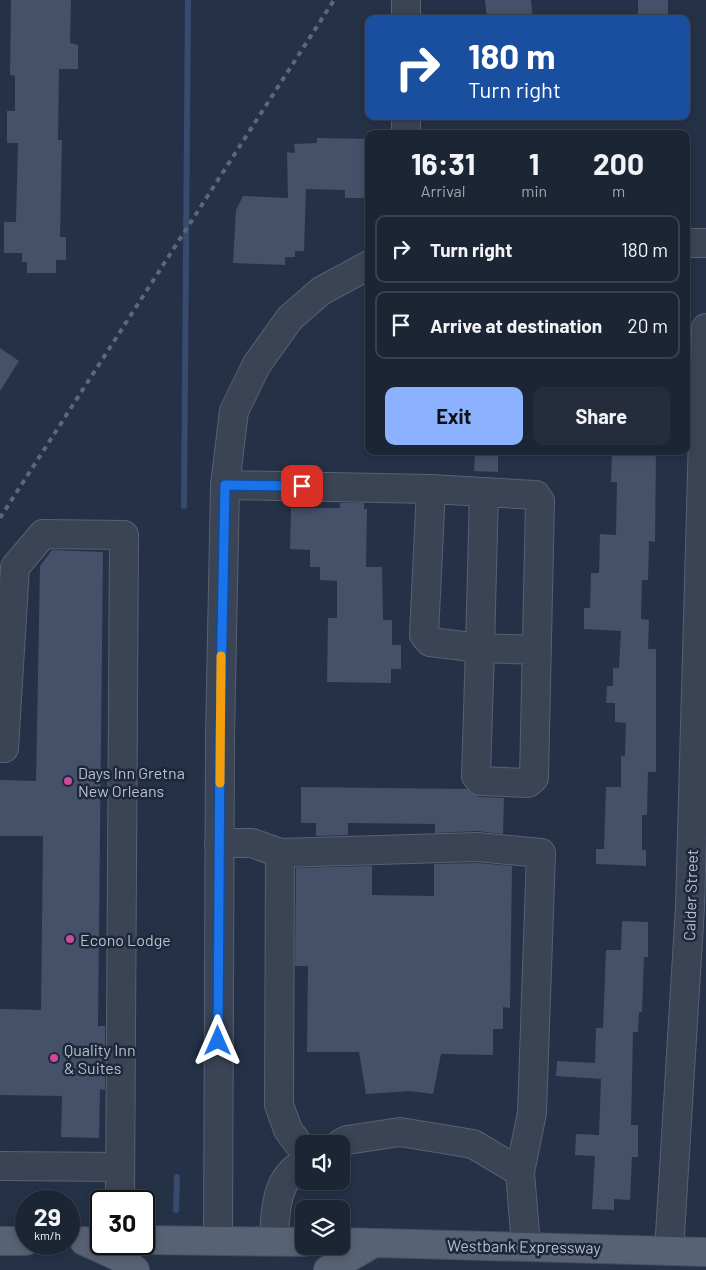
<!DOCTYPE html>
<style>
body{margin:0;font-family:Barlow,sans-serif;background:#252d3c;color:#f1f3f6;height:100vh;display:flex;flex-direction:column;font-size:19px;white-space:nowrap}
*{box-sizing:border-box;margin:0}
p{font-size:16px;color:#a0a5ac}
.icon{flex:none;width:28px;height:28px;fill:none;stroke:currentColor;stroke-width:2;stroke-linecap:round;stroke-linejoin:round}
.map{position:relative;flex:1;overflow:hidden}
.sheet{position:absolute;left:365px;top:130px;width:325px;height:325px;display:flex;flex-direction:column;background:#1c2534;border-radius:10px;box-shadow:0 2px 8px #0003,0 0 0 1px #3a424f}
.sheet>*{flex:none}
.guide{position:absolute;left:365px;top:15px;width:325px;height:105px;border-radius:10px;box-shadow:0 2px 8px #0003,0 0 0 1px #3a424f;background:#1a4fa0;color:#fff;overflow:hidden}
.controls{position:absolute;left:295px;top:1135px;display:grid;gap:10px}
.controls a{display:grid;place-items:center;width:55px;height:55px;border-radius:10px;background:#1c2534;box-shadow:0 2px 8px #0003,0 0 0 1px #3a424f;font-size:25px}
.speed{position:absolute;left:15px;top:1190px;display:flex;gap:10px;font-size:25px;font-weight:700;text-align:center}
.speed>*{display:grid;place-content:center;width:65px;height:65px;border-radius:50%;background:#1c2534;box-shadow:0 2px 8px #0003,0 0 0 1px #3a424f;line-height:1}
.speed small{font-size:12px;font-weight:400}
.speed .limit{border:2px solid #111;border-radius:8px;background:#fff;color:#111}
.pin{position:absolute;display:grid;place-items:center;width:42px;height:42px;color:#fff;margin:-21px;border-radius:10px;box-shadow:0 2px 8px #0006}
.me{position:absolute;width:55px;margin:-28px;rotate:0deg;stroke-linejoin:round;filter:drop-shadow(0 0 4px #0008)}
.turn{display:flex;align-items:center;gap:18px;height:105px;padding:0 20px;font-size:22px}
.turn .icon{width:65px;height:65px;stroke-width:2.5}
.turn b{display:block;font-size:35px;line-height:42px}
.eta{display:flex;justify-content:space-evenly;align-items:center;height:85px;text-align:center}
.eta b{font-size:30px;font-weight:700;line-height:35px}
.cta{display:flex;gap:10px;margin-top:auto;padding:10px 20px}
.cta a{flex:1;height:58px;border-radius:10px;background:#8cb1ff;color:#111;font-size:20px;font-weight:700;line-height:58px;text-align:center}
.cta a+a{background:#252d3c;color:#f1f3f6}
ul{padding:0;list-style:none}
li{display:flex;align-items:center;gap:15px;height:68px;margin:0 10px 8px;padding:0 10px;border:2px solid #3a424f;border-radius:10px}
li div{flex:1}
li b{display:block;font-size:19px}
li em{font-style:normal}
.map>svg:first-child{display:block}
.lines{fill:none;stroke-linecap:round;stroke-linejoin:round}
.stream{stroke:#374b6e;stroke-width:6}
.building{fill:#445169}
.minor-casing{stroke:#586173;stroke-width:30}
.major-casing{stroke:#434c5f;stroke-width:30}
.minor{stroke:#3a4455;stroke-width:28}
.major{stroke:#586275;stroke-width:28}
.rail{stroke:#5c677d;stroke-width:4;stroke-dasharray:5 5;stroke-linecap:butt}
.route-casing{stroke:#114b97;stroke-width:12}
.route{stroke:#1a73e8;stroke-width:9}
.slow{stroke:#f59e0b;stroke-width:9}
.hotel-dot{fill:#d1479c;stroke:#1e283b;stroke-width:2}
.labels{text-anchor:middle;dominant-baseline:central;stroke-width:5;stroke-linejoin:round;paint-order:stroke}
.poi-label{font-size:16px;fill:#b8bfcf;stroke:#1e283b;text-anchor:start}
.street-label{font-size:16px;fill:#b8bfcf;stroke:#1e283b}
</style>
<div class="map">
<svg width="706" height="1270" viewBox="0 0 706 1270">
<rect width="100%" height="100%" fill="#253146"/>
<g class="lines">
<path class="stream" d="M 184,506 L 188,0
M 176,1210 L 177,1177"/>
</g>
<path class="building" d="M 11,0 L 71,0 L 70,43 L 78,45 L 78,69 L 59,69 L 58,140 L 62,140 L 60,237 L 66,237 L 66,260 L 56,260 L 56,273 L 27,273 L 27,262 L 22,262 L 22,253 L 4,253 L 4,222 L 16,222 L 18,143 L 7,143 L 7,111 L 15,111 L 15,76 L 10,75 Z
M 485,0 L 531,0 L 533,19 L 487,19 Z
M 638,0 L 668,0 L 668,19 L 638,19 Z
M 317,138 L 368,139 L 368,198 L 345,198 L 345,190 L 306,189 L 304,251 L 295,251 L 295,257 L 285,257 L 285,265 L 233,263 L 236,210 L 243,196 L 288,198 L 287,152 L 295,153 L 294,144 L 317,143 Z
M 0,348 L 19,361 L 0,391 Z
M 612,451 L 656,451 L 655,542 L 649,541 L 648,580 L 642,580 L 641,619 L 649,620 L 648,649 L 656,649 L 656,772 L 648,772 L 647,815 L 642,815 L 642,850 L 646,850 L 646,866 L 596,864 L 596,849 L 604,849 L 606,787 L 621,787 L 621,756 L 625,756 L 626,723 L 615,722 L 615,703 L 606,703 L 607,686 L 613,686 L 613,668 L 619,668 L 621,631 L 584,629 L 584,608 L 590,608 L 591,573 L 599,573 L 600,534 L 616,535 L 617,482 L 611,482 Z
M 475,454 L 498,455 L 498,472 L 474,471 Z
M 340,503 L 364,503 L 364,509 L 367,509 L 366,567 L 382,567 L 383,620 L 392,620 L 392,645 L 401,645 L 401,669 L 391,669 L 391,683 L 327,682 L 328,618 L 337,618 L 337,581 L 320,580 L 320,567 L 310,567 L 310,550 L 290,549 L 291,508 L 340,508 Z
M 52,550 L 103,552 L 98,1026 L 105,1026 L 105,1090 L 100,1089 L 99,1138 L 61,1137 L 62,1096 L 0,1095 L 0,1009 L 41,1010 L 43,836 L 0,836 L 0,780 L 36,781 L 40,566 Z
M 301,787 L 467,789 L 479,797 L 504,798 L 503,834 L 477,831 L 435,833 L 435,824 L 348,823 L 348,835 L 316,836 L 316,823 L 301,823 Z
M 477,863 L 512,866 L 510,1008 L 503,1007 L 503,1029 L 493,1029 L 493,1055 L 441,1054 L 433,1094 L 410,1091 L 366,1094 L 359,1052 L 307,1052 L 308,966 L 295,966 L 296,868 L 372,866 L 372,895 L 434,896 L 434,864 Z
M 622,921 L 648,922 L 648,957 L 644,957 L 642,1012 L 639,1012 L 638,1032 L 633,1032 L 631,1125 L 638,1125 L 638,1157 L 632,1157 L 630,1200 L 614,1199 L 614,1210 L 592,1209 L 595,1156 L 575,1155 L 576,1134 L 599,1135 L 601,1079 L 556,1076 L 557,1061 L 595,1063 L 596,1028 L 603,1028 L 606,950 L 621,950 Z"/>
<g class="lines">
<g class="minor-casing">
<path id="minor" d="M 406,0 L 406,19
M 406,116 L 406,134
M 686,243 L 706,243
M 225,485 L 431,489 L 536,495 L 540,501 L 534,778 L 528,783 L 480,781 L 476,776 L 480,648 L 537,650
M 431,489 L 424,635 L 430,642 L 480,648 L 484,492
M 0,748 L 4,748 L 15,567 L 43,534 L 124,535 L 120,1201
M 219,843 L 252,843 L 280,853 L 279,1105 L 288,1130 L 304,1151
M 280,853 L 477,847 L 541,853 L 532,1113 L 520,1172
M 340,1144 L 347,1140 L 400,1132 L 473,1144 L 520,1172 L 526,1246
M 0,1166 L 120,1167
M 218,1240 L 220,737 L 225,485 L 234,411 L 257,364 L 290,318 L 321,291 L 369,265
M 274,1241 C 275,1213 275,1177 304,1163
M 669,1251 L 690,907 L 706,328"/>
</g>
<g class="major-casing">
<path id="major" d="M 144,1240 L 304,1242
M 0,1241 L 26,1241
M 84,1241 L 119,1257 L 135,1270
M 341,1242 L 706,1252
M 328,1270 L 374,1243"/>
</g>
<use href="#minor" class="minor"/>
<use href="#major" class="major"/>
<path class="rail" d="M 0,518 L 334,0"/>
</g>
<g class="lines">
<g class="route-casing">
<path id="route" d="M 218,1041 L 220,737 L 225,485 L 302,486"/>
</g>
<use href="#route" class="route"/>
<path class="slow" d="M 220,783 L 221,656"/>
</g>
<g class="hotel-dot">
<circle cx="68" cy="781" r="5"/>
<circle cx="70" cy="939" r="5"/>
<circle cx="54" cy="1058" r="5"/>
</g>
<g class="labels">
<g class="poi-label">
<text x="78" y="772">Days Inn Gretna<tspan x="78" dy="18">New Orleans</tspan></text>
<text x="80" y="939">Econo Lodge</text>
<text x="64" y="1049">Quality Inn<tspan x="64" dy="18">&amp; Suites</tspan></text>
</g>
<g class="street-label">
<text transform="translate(690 895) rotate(-88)">Calder Street</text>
<text transform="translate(524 1246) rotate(1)">Westbank Expressway</text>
</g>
</g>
</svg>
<div class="controls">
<a><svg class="icon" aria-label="sound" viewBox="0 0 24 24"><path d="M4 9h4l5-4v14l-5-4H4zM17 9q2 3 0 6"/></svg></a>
<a><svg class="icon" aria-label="layers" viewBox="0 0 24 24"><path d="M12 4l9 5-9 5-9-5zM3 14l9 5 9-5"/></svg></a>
</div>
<div class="speed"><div>29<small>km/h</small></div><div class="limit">30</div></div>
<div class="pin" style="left:302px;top:486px;background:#d93025"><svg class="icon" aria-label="arrive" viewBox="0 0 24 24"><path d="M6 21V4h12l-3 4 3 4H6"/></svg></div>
<svg class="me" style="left:218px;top:1041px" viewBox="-20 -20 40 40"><path d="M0-17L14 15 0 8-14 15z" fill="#1a73e8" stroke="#fff" stroke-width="4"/></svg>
<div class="guide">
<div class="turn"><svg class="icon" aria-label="right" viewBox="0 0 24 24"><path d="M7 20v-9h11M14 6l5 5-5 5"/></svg><div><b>180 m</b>Turn right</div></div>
</div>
<section class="sheet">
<div class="eta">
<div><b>16:31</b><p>Arrival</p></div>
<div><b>1</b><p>min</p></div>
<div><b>200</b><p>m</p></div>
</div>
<ul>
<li><svg class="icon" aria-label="right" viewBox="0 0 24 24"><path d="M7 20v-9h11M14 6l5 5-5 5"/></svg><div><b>Turn right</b></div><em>180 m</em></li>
<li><svg class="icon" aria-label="arrive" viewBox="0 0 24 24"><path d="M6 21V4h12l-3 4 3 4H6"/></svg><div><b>Arrive at destination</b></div><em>20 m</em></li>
</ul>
<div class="cta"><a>Exit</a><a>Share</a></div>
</section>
</div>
